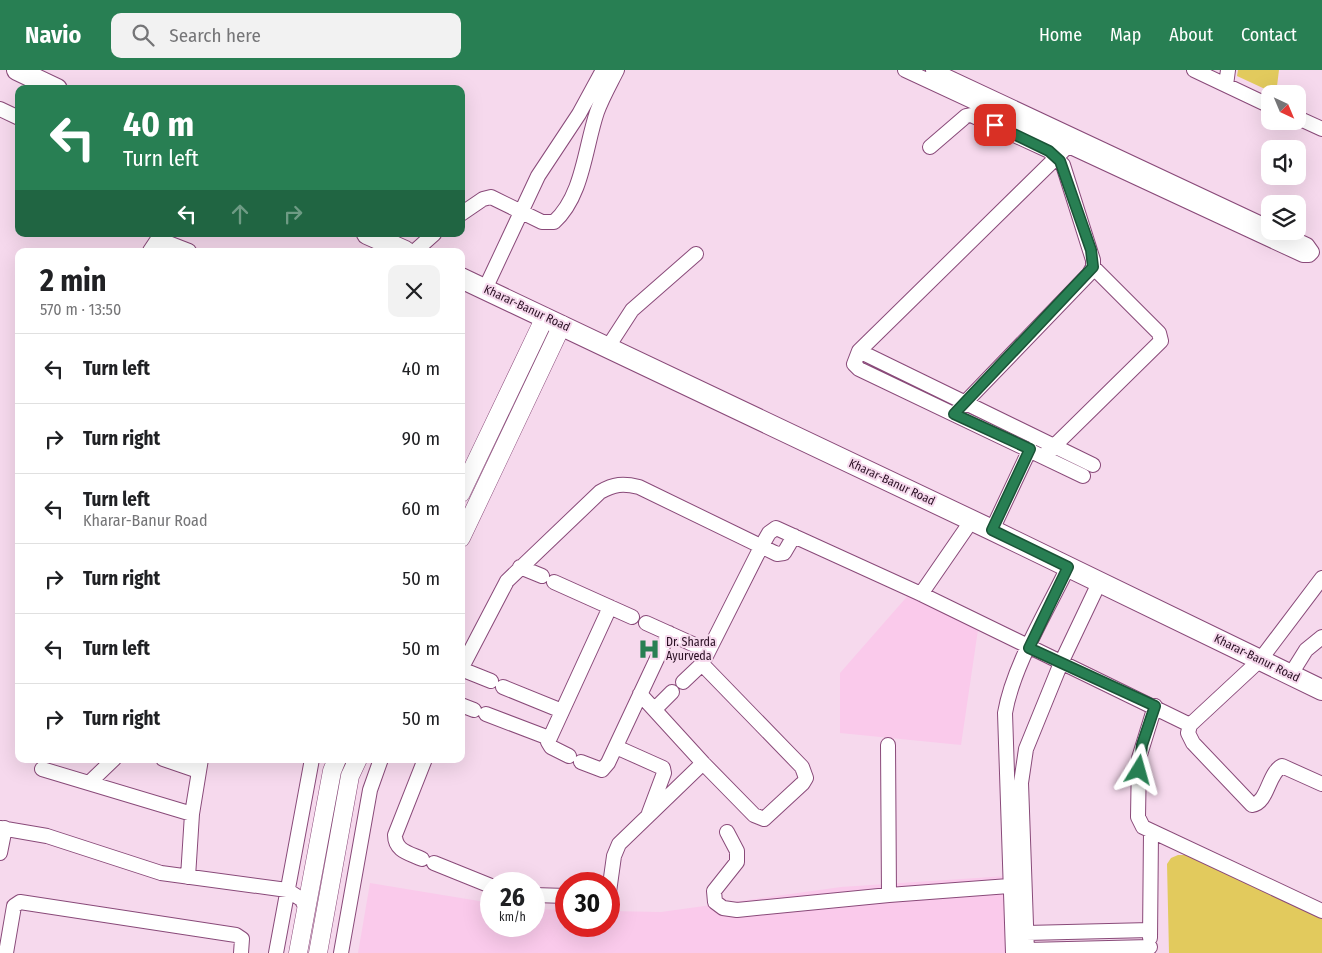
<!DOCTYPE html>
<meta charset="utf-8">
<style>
body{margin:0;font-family:"Fira Sans Condensed",sans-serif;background:#f2f2f2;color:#202124;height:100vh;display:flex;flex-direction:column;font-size:19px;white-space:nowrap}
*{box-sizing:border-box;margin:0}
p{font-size:16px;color:#757577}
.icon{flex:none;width:28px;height:28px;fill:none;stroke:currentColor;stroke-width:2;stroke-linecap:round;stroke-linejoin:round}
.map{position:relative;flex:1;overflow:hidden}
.details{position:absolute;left:15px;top:178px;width:450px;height:515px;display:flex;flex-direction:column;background:#fff;border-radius:10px;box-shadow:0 5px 20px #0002}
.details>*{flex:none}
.guide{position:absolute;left:15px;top:15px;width:450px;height:152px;border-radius:10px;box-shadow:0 5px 20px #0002;background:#287f53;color:#fff;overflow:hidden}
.needle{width:32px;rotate:136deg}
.tools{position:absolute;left:1261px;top:15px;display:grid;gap:10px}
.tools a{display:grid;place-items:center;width:45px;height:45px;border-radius:10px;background:#fff;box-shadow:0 5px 20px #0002;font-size:25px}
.speed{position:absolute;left:480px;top:802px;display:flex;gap:10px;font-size:25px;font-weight:700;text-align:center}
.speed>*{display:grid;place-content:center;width:65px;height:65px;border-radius:50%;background:#fff;box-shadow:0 5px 20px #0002;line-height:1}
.speed small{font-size:12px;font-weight:400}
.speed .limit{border:8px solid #d22;background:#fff;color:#111}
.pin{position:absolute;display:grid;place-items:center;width:42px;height:42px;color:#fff;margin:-21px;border-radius:10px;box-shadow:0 2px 8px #0006}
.me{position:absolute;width:55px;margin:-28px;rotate:8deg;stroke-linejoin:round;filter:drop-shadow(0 0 4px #0008)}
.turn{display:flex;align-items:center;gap:18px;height:105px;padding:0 25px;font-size:22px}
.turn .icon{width:65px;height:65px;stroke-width:2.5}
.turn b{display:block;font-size:35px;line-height:42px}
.lanes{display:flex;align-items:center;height:48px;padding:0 25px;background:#0003;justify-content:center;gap:25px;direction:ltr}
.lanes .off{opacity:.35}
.round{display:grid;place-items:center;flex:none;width:52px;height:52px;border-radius:10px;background:#f2f2f2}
.overview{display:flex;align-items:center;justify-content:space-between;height:85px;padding:0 25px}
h1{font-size:30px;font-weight:700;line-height:38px}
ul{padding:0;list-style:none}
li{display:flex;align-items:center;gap:15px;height:70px;padding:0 25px;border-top:1px solid #e0e0e0}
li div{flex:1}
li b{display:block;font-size:19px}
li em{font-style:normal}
header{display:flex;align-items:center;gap:30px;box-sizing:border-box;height:70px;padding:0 25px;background:#287f53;color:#fff}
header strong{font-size:24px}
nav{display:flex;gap:28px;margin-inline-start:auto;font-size:18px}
.search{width:350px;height:45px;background:#f2f2f2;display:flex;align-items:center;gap:12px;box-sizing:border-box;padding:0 18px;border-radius:10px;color:#757577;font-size:19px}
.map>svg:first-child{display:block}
.built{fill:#facaeb}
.green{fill:#e2ca5d}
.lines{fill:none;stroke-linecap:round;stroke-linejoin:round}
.minor-casing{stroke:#894a79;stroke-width:16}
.major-casing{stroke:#894a79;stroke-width:19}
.highway-casing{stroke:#894a79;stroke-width:22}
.minor{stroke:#fff;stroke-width:14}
.major{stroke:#fff;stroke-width:18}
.highway{stroke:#fff;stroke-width:20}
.route-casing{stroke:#1a5336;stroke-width:12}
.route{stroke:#287f53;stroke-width:9}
.labels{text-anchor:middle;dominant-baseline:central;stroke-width:4;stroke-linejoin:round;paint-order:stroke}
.street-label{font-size:12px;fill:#280e22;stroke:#f6d9ed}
.poi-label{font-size:12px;fill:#280e22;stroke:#f6d9ed;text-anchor:start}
</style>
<header>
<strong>Navio</strong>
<div class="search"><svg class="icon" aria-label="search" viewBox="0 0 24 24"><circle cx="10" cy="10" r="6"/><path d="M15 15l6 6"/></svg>Search here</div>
<nav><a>Home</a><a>Map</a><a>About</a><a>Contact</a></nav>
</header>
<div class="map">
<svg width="1322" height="883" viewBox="0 0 1322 883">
<rect width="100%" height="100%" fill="#f6d9ed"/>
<path class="built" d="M 911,522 L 979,553 L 961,675 L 840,663 L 840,603 Z
M 1007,806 L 1013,883 L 358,883 L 370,813 L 491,833 L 491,856 L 534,856 L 534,839 L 566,840 L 566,856 L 609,856 L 609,841 L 661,842 L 841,817 Z"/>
<path class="green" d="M 1238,0 L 1279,0 L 1276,24 L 1237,6 Z
M 1178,785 L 1189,785 L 1322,847 L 1322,883 L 1169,883 L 1167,794 L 1171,788 Z"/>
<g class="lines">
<g class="minor-casing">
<path id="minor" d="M 905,0 L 1303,185 L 1309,185 L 1312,182 L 1307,175 L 1277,161
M 933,0 L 1270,158
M 1194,0 L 1270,36
M 1226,15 L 1228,0
M 0,39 L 19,48
M 1298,48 L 1322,59
M 1068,76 L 859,281 L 854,294 L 859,299 L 1083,406
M 930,77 L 966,46 L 971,45 L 1049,81 L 1063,95 L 1093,190 L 1093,197 L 1089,204 L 954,344
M 461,144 L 483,129 L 491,127 L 542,152 L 554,152 C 583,126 585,77 597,42 C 602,28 610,14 617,0
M 150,181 L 158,169 L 189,181
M 415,181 L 434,164
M 485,219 L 538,106 L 579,44 L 603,0
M 608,277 L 632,240 L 696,184
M 859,281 L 1093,395
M 1044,386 L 1161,271 L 1159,263 L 1093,197
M 992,460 L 1030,379
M 520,497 L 542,506
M 554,512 L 632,547
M 921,524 L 972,450
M 646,553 L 708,581
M 461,599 L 507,511 L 600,422 C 614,414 623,413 639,417 L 777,484 L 784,483 L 794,466
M 461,599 L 491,611
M 1291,604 L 1306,580 L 1322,567
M 683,612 L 702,594
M 503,617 L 562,641
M 640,624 L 703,693
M 461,635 L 474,640
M 1155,636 L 1139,688 L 1138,747 L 1143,757 L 1322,841
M 655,639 L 672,622
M 486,644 L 549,668
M 1190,655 L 1260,590 L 1322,508
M 888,675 L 889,825 L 1009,816
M 616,677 L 663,698 L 664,703 L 649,743
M 569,686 L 551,677 L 548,672 L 610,537
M 163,689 L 198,701
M 581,692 L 602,700 L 608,693 L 669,563
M 42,699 L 192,744
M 89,713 L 114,689
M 0,758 L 47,766 L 161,803 L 287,820 L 301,829 L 306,837
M 727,762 L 737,781 L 737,792 L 714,821 L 715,832 L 723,838 L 737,840 L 889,825
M 0,783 L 5,758
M 422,789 C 409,783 395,781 395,765 L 425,689
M 434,793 L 491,816
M 188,807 L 192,744 L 201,689
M 609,822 L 614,786 L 619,774 L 703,693 L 754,745 L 764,749 L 803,713 L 806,708 L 802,697 L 702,594 L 761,477 L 769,463 L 776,458 L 921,524 L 1190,655 L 1188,663 L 1193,673 L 1252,735 C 1268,733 1268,703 1282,696 L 1322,714
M 534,825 L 566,826
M 1026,863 L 1150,860
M 1150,868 L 1151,762
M 1027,880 L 1150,877
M 6,883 L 14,836 L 20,832 L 236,865 L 242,869 L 241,883
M 276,883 L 312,689
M 341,883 L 370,720 L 381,689
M 1013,883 L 1005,643 C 1013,596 1047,541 1068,497
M 1027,883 L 1021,713 L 1026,679 L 1061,593 L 1099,513"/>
</g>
<g class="major-casing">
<path id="major" d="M 461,423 L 545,247
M 461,468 L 562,255
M 298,883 L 332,701 L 337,689
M 318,883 L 350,706 L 358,689"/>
</g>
<g class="highway-casing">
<path id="highway" d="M 17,0 L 57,19
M 367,164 L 405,181
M 461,208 L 992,460 L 1322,620"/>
</g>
<use href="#minor" class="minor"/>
<use href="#major" class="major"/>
<use href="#highway" class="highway"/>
</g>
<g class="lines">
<g class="route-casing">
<path id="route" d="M 995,55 L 1049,81 L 1060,91 L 1091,180 L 1093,197 L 954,344 L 1030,379 L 992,460 L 1068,497 L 1029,578 L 1155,636 L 1142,675 L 1139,700"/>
</g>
<use href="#route" class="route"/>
</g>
<defs>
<g id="hospital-bare" transform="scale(1.725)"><path d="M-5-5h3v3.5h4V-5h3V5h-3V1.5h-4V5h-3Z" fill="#287f53" stroke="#f6d9ed" stroke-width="2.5" paint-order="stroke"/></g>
</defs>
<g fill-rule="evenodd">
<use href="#hospital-bare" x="649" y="579"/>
</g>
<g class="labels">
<g class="street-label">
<text transform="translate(527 238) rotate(25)">Kharar-Banur Road</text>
<text transform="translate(892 412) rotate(25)">Kharar-Banur Road</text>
<text transform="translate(1257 588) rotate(26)">Kharar-Banur Road</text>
</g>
<g class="poi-label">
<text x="666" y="572">Dr. Sharda<tspan x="666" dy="14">Ayurveda</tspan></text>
</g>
</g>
</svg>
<div class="tools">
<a><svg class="needle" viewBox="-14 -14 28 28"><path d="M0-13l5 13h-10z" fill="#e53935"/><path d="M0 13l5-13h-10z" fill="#757577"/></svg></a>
<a><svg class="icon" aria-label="sound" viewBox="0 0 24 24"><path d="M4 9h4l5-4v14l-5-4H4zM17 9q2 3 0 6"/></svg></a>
<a><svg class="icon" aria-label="layers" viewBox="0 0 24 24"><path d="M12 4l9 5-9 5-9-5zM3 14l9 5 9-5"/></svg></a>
</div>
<div class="speed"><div>26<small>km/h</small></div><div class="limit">30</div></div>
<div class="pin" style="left:995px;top:55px;background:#d93025"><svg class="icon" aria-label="arrive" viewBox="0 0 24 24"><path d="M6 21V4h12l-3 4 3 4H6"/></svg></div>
<svg class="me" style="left:1139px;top:700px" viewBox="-20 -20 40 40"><path d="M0-17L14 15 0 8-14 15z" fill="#287f53" stroke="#fff" stroke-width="4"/></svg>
<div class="guide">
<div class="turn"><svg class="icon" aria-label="left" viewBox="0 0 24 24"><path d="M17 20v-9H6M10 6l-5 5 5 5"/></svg><div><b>40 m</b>Turn left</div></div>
<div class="lanes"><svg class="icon" aria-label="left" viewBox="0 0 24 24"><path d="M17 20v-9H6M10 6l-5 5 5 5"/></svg><svg class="icon off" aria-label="ahead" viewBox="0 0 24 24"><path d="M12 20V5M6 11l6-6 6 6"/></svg><svg class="icon off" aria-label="right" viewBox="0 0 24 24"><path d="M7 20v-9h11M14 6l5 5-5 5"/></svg></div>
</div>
<section class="details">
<div class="overview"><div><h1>2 min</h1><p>570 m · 13:50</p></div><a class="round"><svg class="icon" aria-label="close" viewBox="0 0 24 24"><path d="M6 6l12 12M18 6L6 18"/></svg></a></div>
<ul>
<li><svg class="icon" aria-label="left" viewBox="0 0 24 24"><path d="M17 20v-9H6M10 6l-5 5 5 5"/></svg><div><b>Turn left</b></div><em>40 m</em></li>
<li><svg class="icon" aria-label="right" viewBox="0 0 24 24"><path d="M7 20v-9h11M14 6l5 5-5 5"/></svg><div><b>Turn right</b></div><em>90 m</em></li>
<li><svg class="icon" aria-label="left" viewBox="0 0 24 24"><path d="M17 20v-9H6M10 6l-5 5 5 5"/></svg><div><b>Turn left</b><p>Kharar-Banur Road</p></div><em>60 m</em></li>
<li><svg class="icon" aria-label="right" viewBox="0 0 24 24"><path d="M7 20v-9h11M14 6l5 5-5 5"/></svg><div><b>Turn right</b></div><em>50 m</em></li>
<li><svg class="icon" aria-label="left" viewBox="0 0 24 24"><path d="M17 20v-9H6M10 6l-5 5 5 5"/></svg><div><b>Turn left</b></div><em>50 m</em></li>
<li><svg class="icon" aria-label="right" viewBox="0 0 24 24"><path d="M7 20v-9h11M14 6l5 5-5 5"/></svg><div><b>Turn right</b></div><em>50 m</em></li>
</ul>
</section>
</div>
